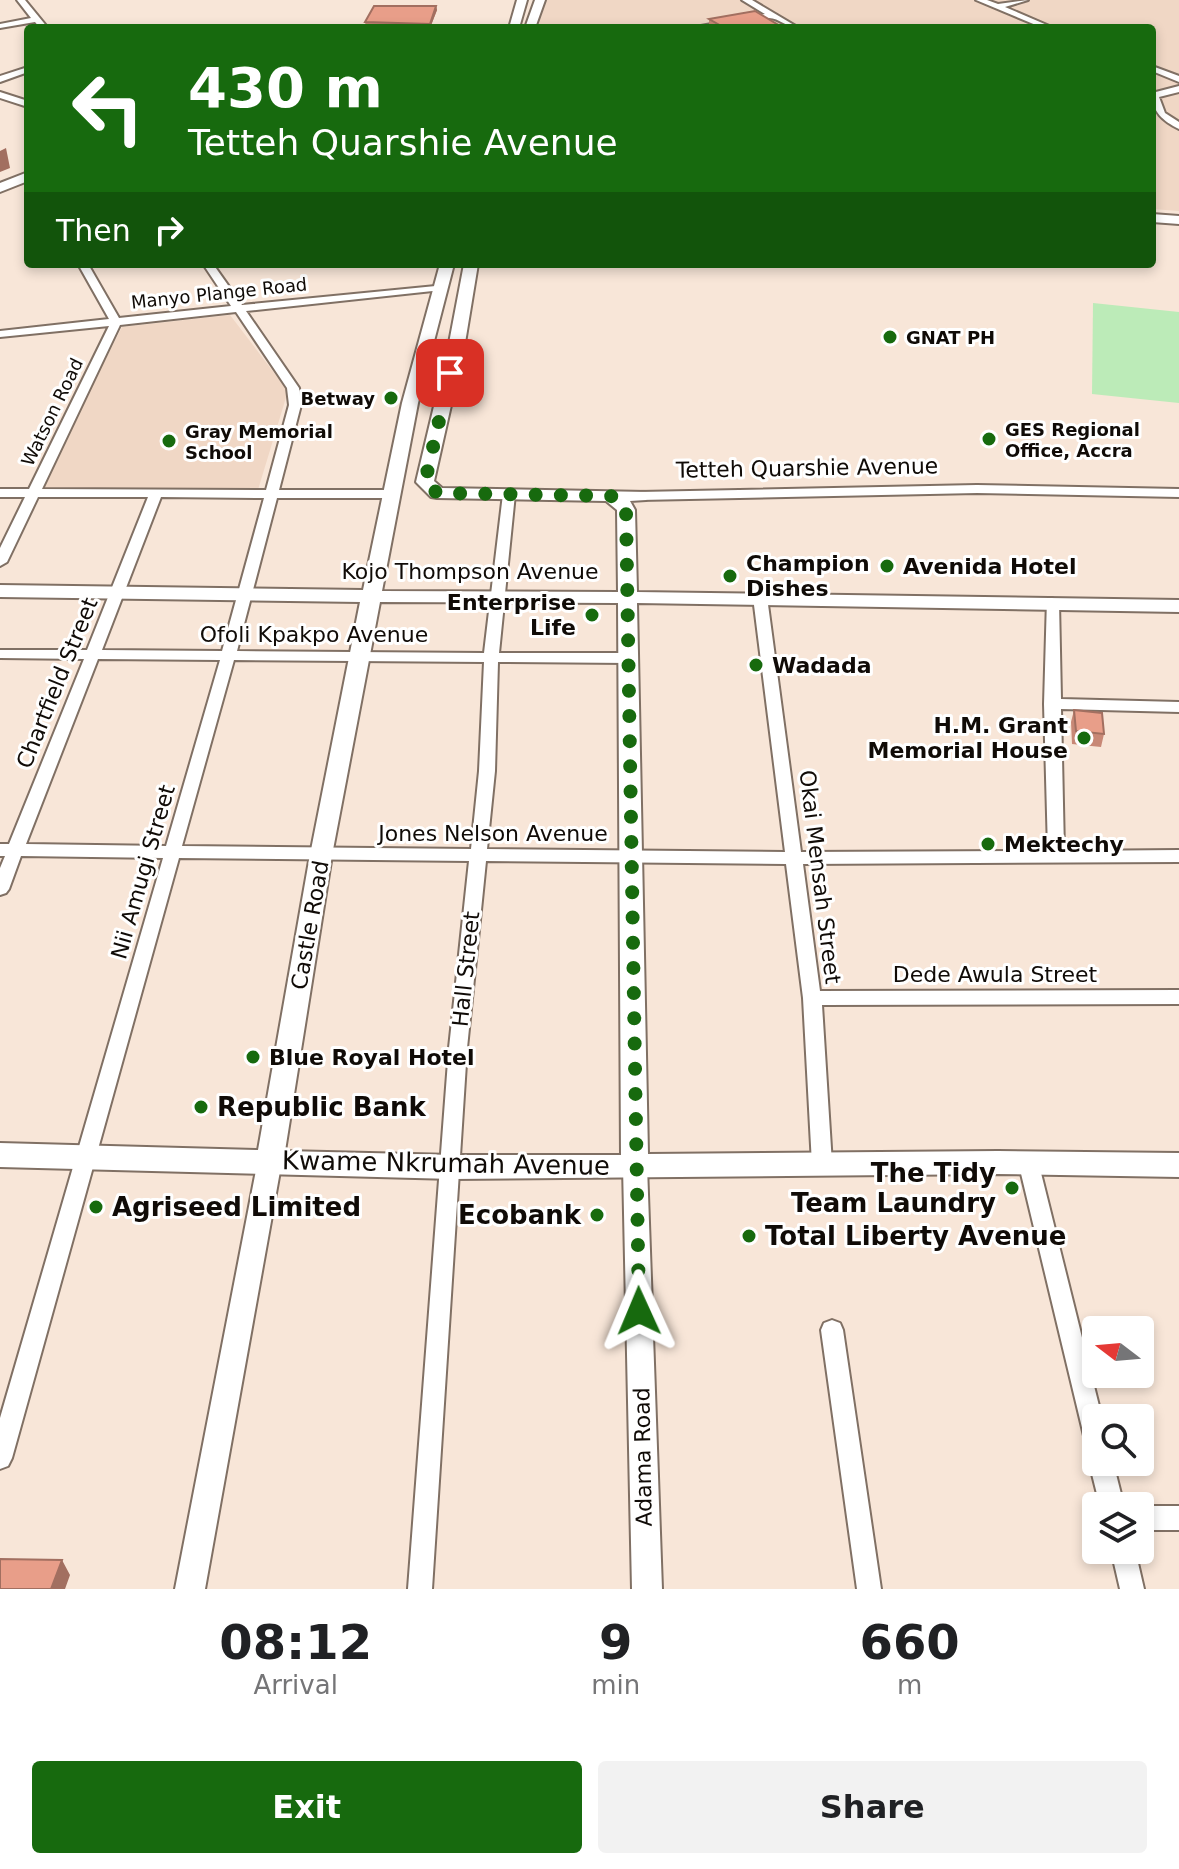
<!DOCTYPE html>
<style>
body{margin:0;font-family:"DejaVu Sans",sans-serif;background:#f2f2f2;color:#202124;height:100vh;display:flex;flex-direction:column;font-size:30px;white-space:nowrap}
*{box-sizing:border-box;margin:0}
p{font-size:26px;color:#757577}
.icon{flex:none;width:44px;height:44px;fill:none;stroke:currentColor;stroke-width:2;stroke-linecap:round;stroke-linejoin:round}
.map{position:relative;height:1589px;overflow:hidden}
.details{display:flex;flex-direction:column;background:#fff;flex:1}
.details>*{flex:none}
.banner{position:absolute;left:24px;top:24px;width:1132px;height:244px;border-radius:8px;box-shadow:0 4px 12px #0003;background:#176a0e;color:#fff;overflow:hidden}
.needle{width:52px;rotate:286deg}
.fabs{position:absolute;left:1082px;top:1316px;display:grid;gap:16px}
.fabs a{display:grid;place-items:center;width:72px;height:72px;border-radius:8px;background:#fff;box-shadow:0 4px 12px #0003;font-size:40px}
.pin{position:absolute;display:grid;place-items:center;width:68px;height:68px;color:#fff;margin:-34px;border-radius:16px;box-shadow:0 4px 12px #0006}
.me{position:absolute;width:88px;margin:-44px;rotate:359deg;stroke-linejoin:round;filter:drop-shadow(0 0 6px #0008)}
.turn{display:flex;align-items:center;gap:28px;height:168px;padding:0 32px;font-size:36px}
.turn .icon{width:104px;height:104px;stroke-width:2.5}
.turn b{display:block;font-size:56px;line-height:68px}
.then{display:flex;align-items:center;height:76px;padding:0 32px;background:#0003;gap:16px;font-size:30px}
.eta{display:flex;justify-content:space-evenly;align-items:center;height:136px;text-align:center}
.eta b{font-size:48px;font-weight:800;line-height:56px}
.primary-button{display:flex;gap:16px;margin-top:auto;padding:16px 32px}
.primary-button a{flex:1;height:92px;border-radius:8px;background:#176a0e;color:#fff;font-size:32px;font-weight:800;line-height:92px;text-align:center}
.primary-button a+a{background:#f2f2f2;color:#202124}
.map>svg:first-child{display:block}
.built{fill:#f0d7c5}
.green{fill:#bcebb8}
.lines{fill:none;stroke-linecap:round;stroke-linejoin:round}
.minor-casing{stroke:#807064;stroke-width:4}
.tertiary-casing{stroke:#807064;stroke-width:4}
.secondary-casing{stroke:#807064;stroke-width:4}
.minor{fill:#fff;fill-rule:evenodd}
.tertiary{fill:#fff;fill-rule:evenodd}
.secondary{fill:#fff;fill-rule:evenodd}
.wall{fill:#c88876}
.shaded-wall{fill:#a26f60}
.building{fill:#e89e89;stroke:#a26f60;stroke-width:2}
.route{stroke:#176a0e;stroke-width:14;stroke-dasharray:0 25.2}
.poi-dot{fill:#176a0e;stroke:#fff;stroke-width:3}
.labels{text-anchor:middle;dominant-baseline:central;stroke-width:6;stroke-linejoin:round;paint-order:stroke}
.far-street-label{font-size:18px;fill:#100b07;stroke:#fff}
.far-poi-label{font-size:18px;font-weight:bold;fill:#100b07;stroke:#fff;text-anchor:start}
.street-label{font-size:22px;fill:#100b07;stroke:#fff}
.poi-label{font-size:22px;font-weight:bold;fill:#100b07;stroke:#fff;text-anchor:start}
.near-poi-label{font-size:26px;font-weight:bold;fill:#100b07;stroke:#fff;text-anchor:start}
.near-street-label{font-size:26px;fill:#100b07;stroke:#fff}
</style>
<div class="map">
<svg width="1179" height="1589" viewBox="0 0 1179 1589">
<rect width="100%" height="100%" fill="#f8e6d8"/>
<path class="built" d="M 545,0 L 1179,0 L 1179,211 L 1152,209 L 1152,28 L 533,28 Z
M 230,315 L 288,391 L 257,493 L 38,491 L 122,327 Z"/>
<path class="green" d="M 1093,303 L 1179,312 L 1179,403 L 1092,394 Z"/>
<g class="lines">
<g class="minor-casing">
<path id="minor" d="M 17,0 L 25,0 L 48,28 L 40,28 L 35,22 L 0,28 L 0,24 L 31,18 Z
M 742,0 L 752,0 L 799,28 C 787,28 779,18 769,18 C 747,17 716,28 690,28 L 765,14 Z
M 976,0 L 987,0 L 998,4 L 1028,0 L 1005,7 L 1054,28 L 1043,28 Z
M 1152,66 L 1179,76 L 1179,82 L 1152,71 Z
M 28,67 L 28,72 L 0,82 L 0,76 Z
M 1179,86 L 1179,92 L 1159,97 L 1165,113 L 1179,122 L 1179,129 C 1163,121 1152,112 1152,93 Z
M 0,92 L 28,101 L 28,107 L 0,98 Z
M 78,264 L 88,264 L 119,318 L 231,306 L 203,264 L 213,264 L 242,305 L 446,285 L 446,289 L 442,290 L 246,311 L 299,388 L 301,405 L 279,490 L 391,490 L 397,494 L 391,498 L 277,498 L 237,651 L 484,653 L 503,494 L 509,490 L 514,491 L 515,494 L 499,653 L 628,653 L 635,658 L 628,663 L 498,662 L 495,771 L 487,849 L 785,852 L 753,597 L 760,593 L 767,597 L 801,852 L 1048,851 L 1044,704 L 1047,599 L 1052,598 L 1059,602 L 1061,699 L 1179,702 L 1179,712 L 1061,709 L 1064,851 L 1179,850 L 1179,862 L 803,864 L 820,991 L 1179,990 L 1179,1004 L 822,1005 L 832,1164 L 829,1170 L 822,1172 L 815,1170 L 812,1164 L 803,998 L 786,864 L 486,861 L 467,1048 L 432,1589 L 408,1589 L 449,1048 L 469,861 L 179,858 L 12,1458 L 8,1466 L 0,1469 L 0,1418 L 163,858 L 21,856 L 9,889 L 6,893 L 0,895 L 0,868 L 5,856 L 0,856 L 0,844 L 9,844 L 84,659 L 0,658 L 0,650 L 87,650 L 148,497 L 38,497 L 7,562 L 0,566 L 0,548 L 25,497 L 0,497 L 0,489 L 29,489 L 109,326 L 0,337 L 0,331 L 109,319 ZM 236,312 L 287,388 L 289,405 L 266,490 L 42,489 L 120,325 ZM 161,497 L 264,498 L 222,651 L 102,650 ZM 98,659 L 220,660 L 166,846 L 26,844 ZM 234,660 L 484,662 L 479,771 L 471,849 L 182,846 Z
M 977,485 L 1179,489 L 1179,497 L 977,493 L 640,500 L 634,496 L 640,492 Z
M 1028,1153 L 1035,1155 L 1038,1161 L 1102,1418 L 1096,1418 L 1096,1451 L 1088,1448 L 1085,1440 L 1018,1161 L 1021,1155 Z
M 832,1320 L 840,1323 L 843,1330 L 881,1589 L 857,1589 L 821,1330 L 824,1323 Z
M 1096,1453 L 1096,1462 L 1113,1462 L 1124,1506 L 1100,1506 L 1089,1462 Z
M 1140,1506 L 1179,1506 L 1179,1530 L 1140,1530 Z
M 1111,1550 L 1135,1550 L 1144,1589 L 1120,1589 Z"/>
</g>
<g class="tertiary-casing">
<path id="tertiary" d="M 270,1149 L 279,1153 L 282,1160 L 205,1589 L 175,1589 L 258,1160 L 261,1153 Z
M 635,1155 L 644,1159 L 647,1166 L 662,1589 L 632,1589 L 623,1166 L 626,1159 Z"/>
</g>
<g class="secondary-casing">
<path id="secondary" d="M 517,0 L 527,0 L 519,28 L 509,28 Z
M 535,0 L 545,0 L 535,28 L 525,28 Z
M 28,172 L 28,181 L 0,192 L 0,183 Z
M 1152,214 L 1179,216 L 1179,224 L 1152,222 Z
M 440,264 L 454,264 L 418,403 L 382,591 L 618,592 L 617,510 L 606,501 L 437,498 L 431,497 L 416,482 L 449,343 L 464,264 L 478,264 L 465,343 L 434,481 L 442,488 L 646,492 L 649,496 L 646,500 L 630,501 L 635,510 L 637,592 L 1179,600 L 1179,612 L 637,603 L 648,1154 L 998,1151 L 1179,1153 L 1179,1177 L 998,1174 L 453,1179 L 0,1167 L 0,1143 L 258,1150 L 310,855 L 360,602 L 0,597 L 0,585 L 363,590 L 402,403 ZM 380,602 L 618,603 L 621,1155 L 453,1155 L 285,1151 L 332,855 Z"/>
</g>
<use href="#minor" class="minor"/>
<use href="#tertiary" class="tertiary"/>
<use href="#secondary" class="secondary"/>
</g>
<path class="wall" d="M 436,6 L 437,10 L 430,28 L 366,27 L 365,22 Z
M 709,19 L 780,26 L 780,28 L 709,28 Z
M 1074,710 L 1104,734 L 1101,747 L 1072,744 L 1071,722 Z"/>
<path class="shaded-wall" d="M 436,6 L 437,10 L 430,28 L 430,24 Z
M 6,148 L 10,168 L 0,172 L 0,151 Z
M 62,1560 L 70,1575 L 65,1589 L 51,1589 Z"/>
<path class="building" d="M 374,6 L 436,6 L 430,24 L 365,22 Z
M 755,11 L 780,26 L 766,28 L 725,28 L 709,19 Z
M 1074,710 L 1102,713 L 1104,734 L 1076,731 Z
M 0,1559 L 62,1560 L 51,1589 L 0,1589 Z"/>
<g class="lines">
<path class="route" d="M 450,373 L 425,482 L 437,493 L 611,496 L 622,503 L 626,510 L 639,1311"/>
</g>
<g class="poi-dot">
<circle cx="890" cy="337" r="8"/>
<circle cx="391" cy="398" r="8"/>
<circle cx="989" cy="439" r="8"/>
<circle cx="169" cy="441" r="8"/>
<circle cx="887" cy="566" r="8"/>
<circle cx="730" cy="576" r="8"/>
<circle cx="592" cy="615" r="8"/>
<circle cx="756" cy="665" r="8"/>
<circle cx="1084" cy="738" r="8"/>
<circle cx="988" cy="844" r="8"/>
<circle cx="253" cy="1057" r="8"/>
<circle cx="201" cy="1107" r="8"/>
<circle cx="1012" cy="1188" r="8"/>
<circle cx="96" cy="1207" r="8"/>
<circle cx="597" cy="1215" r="8"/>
<circle cx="749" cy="1236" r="8"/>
</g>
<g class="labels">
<g class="far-street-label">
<text transform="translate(219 293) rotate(-6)">Manyo Plange Road</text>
<text transform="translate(52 412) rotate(-64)">Watson Road</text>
</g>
<g class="far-poi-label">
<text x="906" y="337">GNAT PH</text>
<text x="375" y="398" text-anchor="end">Betway</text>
<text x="1005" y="429">GES Regional<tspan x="1005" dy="21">Office, Accra</tspan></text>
<text x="185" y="431">Gray Memorial<tspan x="185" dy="21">School</tspan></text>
</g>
<g class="street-label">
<text transform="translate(807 468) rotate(-1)">Tetteh Quarshie Avenue</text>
<text x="470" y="571">Kojo Thompson Avenue</text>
<text x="314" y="634">Ofoli Kpakpo Avenue</text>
<text transform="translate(57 683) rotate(-68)">Chartfield Street</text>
<text x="493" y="833">Jones Nelson Avenue</text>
<text transform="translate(143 872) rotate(-74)">Nii Amugi Street</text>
<text transform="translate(820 877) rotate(83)">Okai Mensah Street</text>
<text transform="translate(310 925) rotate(-80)">Castle Road</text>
<text transform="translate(466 969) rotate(-84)">Hall Street</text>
<text x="995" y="974">Dede Awula Street</text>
<text transform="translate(643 1457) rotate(-91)">Adama Road</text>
</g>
<g class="poi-label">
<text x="746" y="563">Champion<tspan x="746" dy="25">Dishes</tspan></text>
<text x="903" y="566">Avenida Hotel</text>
<text x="576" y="602" text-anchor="end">Enterprise<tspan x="576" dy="25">Life</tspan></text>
<text x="772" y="665">Wadada</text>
<text x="1068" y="725" text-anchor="end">H.M. Grant<tspan x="1068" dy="25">Memorial House</tspan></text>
<text x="1004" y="844">Mektechy</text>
<text x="269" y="1057">Blue Royal Hotel</text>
</g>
<g class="near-poi-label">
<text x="217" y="1107">Republic Bank</text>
<text x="996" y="1173" text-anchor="end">The Tidy<tspan x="996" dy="30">Team Laundry</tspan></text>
<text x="112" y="1207">Agriseed Limited</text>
<text x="581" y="1215" text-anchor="end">Ecobank</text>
<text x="765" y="1236">Total Liberty Avenue</text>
</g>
<g class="near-street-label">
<text transform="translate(446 1163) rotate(1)">Kwame Nkrumah Avenue</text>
</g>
</g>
</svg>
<div class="fabs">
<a><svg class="needle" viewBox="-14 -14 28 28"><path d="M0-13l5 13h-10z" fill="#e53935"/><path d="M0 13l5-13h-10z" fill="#757577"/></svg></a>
<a><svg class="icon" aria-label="search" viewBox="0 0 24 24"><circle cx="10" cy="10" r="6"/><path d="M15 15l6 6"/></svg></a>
<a><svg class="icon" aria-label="layers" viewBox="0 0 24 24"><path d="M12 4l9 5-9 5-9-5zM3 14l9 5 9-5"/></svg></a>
</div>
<div class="pin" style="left:450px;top:373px;background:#d93025"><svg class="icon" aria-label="arrive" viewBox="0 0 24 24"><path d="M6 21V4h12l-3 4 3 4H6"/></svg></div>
<svg class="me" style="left:639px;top:1311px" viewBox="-20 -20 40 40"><path d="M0-17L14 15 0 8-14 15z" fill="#176a0e" stroke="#fff" stroke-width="4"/></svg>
<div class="banner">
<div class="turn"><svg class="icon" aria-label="left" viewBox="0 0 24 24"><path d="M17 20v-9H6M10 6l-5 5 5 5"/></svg><div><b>430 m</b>Tetteh Quarshie Avenue</div></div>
<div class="then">Then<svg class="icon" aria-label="right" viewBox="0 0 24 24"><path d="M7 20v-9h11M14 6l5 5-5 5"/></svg></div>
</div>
</div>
<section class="details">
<div class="eta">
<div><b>08:12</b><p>Arrival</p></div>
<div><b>9</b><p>min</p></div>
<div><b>660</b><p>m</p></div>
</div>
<div class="primary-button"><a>Exit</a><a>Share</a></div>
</section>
